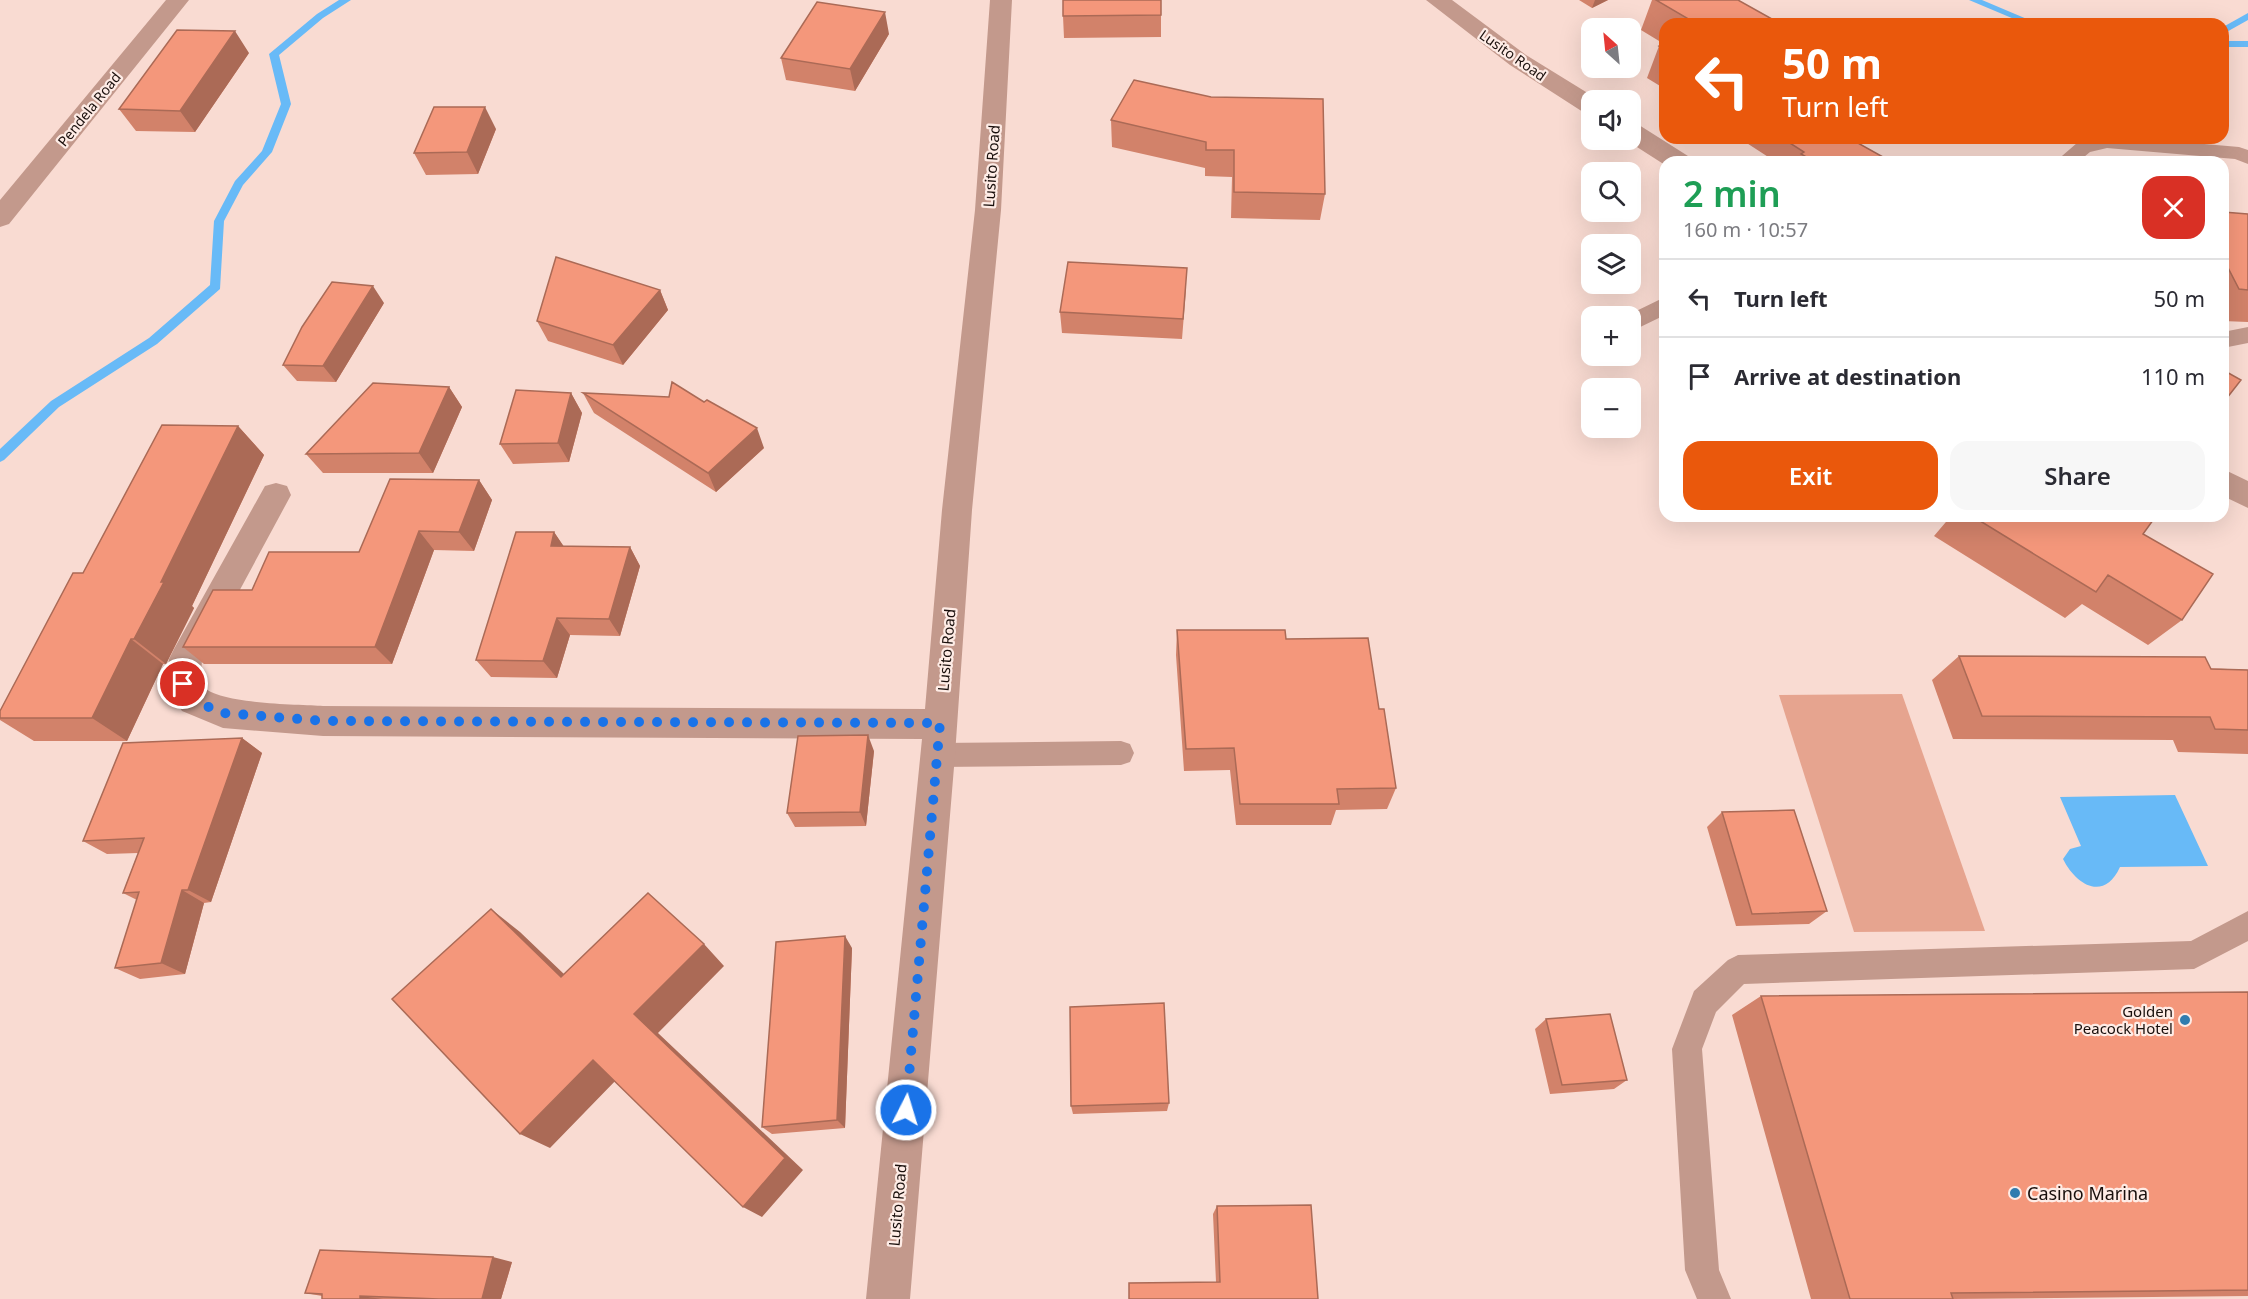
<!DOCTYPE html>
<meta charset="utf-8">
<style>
body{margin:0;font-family:"Noto Sans",sans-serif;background:#f7f7f7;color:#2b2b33;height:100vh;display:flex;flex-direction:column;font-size:22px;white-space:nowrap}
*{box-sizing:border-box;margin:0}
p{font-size:20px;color:#7c7c81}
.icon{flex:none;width:33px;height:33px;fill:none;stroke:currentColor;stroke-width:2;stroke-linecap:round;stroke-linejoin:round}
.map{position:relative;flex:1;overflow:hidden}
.side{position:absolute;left:1659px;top:156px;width:570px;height:366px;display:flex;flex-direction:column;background:#fff;border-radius:18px;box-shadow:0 6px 24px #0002}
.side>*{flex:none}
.hud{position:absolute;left:1659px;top:18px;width:570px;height:126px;border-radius:18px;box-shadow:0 6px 24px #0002;background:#ea580c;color:#fff;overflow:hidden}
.needle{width:39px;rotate:333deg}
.tools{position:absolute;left:1581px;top:18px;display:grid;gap:12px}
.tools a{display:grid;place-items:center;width:60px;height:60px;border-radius:12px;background:#fff;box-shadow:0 6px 24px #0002;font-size:30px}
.pin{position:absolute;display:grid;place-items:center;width:51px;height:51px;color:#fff;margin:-26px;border:3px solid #fff;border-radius:50%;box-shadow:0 2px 6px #0007}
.me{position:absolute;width:66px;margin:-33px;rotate:5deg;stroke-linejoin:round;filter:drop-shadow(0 0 4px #0008)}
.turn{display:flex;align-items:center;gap:21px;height:126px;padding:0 24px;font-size:27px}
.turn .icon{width:78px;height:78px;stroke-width:2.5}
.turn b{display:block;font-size:42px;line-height:51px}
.round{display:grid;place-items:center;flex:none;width:63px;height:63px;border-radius:18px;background:#f7f7f7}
.summary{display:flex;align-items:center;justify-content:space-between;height:102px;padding:0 24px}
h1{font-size:36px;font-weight:600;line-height:45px;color:#1e9e55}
.action{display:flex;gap:12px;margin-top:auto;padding:12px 24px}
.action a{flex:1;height:69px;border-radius:18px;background:#ea580c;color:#fff;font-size:24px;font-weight:600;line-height:69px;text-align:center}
.action a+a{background:#f7f7f7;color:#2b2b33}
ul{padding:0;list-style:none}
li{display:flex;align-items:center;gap:18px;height:78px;padding:0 24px;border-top:2px solid #e1e1e2}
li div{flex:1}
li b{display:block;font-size:22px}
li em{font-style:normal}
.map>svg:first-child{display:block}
.green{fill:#e6a48f}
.water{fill:#68baf7}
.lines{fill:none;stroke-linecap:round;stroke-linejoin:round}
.stream{fill:#68baf7;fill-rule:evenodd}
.lane{fill:#c3998c;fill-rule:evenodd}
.street{fill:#c3998c;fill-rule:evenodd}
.wall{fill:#d2826a}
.shaded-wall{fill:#ab6a56}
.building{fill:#f4977b;stroke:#ab6a56;stroke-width:1.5}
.route{stroke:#1a73e8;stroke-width:10;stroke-dasharray:0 18}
.poi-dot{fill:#317caf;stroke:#feece6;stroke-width:2}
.labels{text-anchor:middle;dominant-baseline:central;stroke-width:4.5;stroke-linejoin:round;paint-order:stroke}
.far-street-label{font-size:14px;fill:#190f0c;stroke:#feece6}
.street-label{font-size:15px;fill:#190f0c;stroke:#feece6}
.poi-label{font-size:15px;fill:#190f0c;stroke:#feece6;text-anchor:end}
.near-poi-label{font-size:18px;fill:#190f0c;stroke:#feece6;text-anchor:start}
</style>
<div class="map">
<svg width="2248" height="1299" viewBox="0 0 2248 1299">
<rect width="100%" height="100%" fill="#f9dbd2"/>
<path class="green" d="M 1902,694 L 1985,931 L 1854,932 L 1779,695 Z"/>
<path class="water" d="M 2175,795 L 2208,866 L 2120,867 C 2104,902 2076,885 2063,859 L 2070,849 L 2081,846 L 2060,797 Z"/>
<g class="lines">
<path class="stream" d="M 339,0 L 351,0 L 323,18 L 279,55 L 291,104 L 272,152 L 243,185 L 224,221 L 220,289 L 157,344 L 59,407 L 4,460 L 0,462 L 0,449 L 51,401 L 149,338 L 210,285 L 214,221 L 235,181 L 262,151 L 281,104 L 269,54 L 317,14 Z
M 1969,0 L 1982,0 L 2039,24 L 2026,24 Z
M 2248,13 L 2248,20 L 2223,34 L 2223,27 Z
M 2223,41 L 2248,41 L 2248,47 L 2223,47 Z"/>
<path class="lane" d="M 2096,138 L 2135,138 L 2239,147 L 2248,150 L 2248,164 L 2235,159 L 2107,148 L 2090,152 L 2078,162 L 2055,162 L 2077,143 Z
M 1665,297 L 1665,315 L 1630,332 L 1630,316 L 1626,316 Z
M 2248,327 L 2248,343 L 2223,348 L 2223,332 Z
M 1121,741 L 1130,744 L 1134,753 L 1130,762 L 1121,765 L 938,767 L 929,764 L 925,755 L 929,746 L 938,743 Z
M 2248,911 L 2248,941 L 2194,969 L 1744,984 L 1716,1012 L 1702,1049 L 1719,1270 L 1731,1299 L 1697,1299 L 1685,1270 L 1672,1049 L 1694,991 L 1728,960 L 1738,955 L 2191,941 Z"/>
<path class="street" d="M 166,0 L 189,0 L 9,224 L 0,227 L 0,200 Z
M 990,0 L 1012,0 L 1001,210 L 972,510 L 955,755 L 910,1299 L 866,1299 L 922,739 L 323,736 L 223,728 L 182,711 L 171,694 L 166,684 L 169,659 L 174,649 L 265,486 L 276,483 L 287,486 L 291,495 L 202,660 C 202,667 199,677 201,683 C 210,705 300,704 323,706 L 925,709 L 942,510 L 975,210 Z
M 1426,0 L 1452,0 L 1526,55 L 1599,100 L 1592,100 L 1592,115 L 1583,112 L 1510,65 Z
M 1630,123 L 1639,125 L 1688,156 L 1692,162 L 1665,162 L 1665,165 L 1626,140 L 1630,140 Z
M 2223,469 L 2248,481 L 2248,508 L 2223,496 Z"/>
</g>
<path class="wall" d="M 1579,0 L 1608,0 L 1592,8 Z
M 1652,0 L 1724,0 L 1772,19 L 1769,24 L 1665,24 L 1665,89 L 1647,78 L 1659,46 L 1664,44 L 1641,30 Z
M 1161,15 L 1161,37 L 1064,38 L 1063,16 Z
M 889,34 L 855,91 L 786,80 L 781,58 Z
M 249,53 L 195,132 L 136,131 L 119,109 Z
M 1134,80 L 1325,194 L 1320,220 L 1231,218 L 1232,177 L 1205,176 L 1205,168 L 1112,147 L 1111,120 Z
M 496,129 L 478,174 L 426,175 L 414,153 Z
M 1739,138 L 1849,138 L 1892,162 L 1776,162 Z
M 2223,212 L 2248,214 L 2248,322 L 2223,321 Z
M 1186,289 L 1182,339 L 1062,333 L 1060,312 Z
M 660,290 L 668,310 L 623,365 L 548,341 L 537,321 Z
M 384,303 L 336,382 L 297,381 L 283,365 Z
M 449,387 L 462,407 L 433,473 L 323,473 L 306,454 Z
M 571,393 L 582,413 L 569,462 L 513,464 L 500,444 Z
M 583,393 L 764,448 L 716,492 L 594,413 Z
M 238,426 L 264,455 L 192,606 L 194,608 L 166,664 L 163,664 L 127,741 L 34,741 L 0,720 L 0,711 L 83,573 Z
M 479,480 L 492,500 L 474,551 L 434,550 L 392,664 L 204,664 L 183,647 L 252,590 L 359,552 Z
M 1951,516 L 2156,516 L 2143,534 L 2182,620 L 2148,645 L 2082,604 L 2065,618 L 1934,536 Z
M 554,532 L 563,546 L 630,547 L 640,566 L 620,636 L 570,635 L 557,678 L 491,677 L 476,660 Z
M 1177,630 L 1286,639 L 1379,709 L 1396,788 L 1387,809 L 1336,810 L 1331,825 L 1236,825 L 1230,770 L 1184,771 L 1176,655 Z
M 1959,656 L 2248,670 L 2248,754 L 2178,752 L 2173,740 L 1953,739 L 1932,680 Z
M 242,738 L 262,753 L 211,902 L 204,903 L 185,974 L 140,979 L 115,968 L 137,900 L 123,893 L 138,853 L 107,854 L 83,841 Z
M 874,751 L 866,826 L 795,827 L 787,813 Z
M 1722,812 L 1827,911 L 1809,924 L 1736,926 L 1707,827 Z
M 852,948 L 845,1128 L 772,1134 L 762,1127 Z
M 2248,992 L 2248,1296 L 1953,1299 L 1811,1299 L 1732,1015 L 1761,996 Z
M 1546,1019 L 1627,1080 L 1614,1089 L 1550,1094 L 1535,1029 Z
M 1169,1103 L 1167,1111 L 1073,1114 L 1071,1106 Z
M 1217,1206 L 1318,1299 L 1216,1282 L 1213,1214 Z
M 512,1262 L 501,1299 L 322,1299 L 322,1296 L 305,1293 Z"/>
<path class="shaded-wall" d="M 1595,0 L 1608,0 L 1592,8 Z
M 885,12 L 889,34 L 855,91 L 850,69 Z
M 1772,19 L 1769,24 L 1763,24 Z
M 235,31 L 249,53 L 195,132 L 180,111 Z
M 485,107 L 496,129 L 478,174 L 467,152 Z
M 373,286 L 384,303 L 336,382 L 323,366 Z
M 660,290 L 668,310 L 623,365 L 613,345 Z
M 449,387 L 462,407 L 433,473 L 419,453 Z
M 571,393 L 582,413 L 569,462 L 558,443 Z
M 238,426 L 264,455 L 192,606 L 194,608 L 166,664 L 134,639 L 161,582 Z
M 757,428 L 764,448 L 716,492 L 708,473 Z
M 479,480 L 492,500 L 474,551 L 459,532 Z
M 419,531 L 434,550 L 392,664 L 375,647 Z
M 554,532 L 567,551 L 551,546 Z
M 630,547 L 640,566 L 620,636 L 609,619 Z
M 557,618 L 570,635 L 557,678 L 543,661 Z
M 131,639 L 163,664 L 127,741 L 92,718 Z
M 868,735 L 874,751 L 866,826 L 860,812 Z
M 242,738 L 262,753 L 211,902 L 188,890 Z
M 182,890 L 204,903 L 185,974 L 161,963 Z
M 491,909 L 520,932 L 588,997 L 561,977 Z
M 845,936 L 852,948 L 845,1128 L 837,1120 Z
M 704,944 L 724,966 L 658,1033 L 803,1170 L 762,1217 L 743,1207 L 634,1014 Z
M 593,1060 L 619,1077 L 550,1148 L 520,1134 Z
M 493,1257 L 512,1262 L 501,1299 L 482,1299 Z
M 360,1296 L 383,1299 L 360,1299 Z"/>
<path class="building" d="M 1063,0 L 1161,0 L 1161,15 L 1063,16 Z
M 1656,0 L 1738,0 L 1772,19 L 1763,24 L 1692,24 L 1689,22 L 1692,21 Z
M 817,2 L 885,12 L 850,69 L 781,58 Z
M 177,30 L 235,31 L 180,111 L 119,109 Z
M 1665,43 L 1665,50 L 1659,46 Z
M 1134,80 L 1211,97 L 1323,99 L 1325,194 L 1234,192 L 1234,150 L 1206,150 L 1206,142 L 1111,120 Z
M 434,107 L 485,107 L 467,152 L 414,153 Z
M 1782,138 L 1849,138 L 1892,162 L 1815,162 L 1801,154 L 1804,152 Z
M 2223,212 L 2248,214 L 2248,290 L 2239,289 L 2223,258 Z
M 556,257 L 660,290 L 613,345 L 537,321 Z
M 1068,262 L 1187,268 L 1183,319 L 1060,312 Z
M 332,282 L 373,286 L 323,366 L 283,365 L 302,327 Z
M 2223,370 L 2241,380 L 2223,403 Z
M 672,382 L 704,402 L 707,400 L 757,428 L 708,473 L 583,393 L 669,397 Z
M 373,383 L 449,387 L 419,453 L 306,454 Z
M 516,390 L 571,393 L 558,443 L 500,444 Z
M 162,425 L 238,426 L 161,582 L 164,582 L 134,639 L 131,639 L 92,718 L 0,718 L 0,711 L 73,573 L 83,573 Z
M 390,479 L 479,480 L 459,532 L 419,531 L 375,647 L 183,647 L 213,590 L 252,590 L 269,552 L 359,552 Z
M 1972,516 L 2156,516 L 2143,534 L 2213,574 L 2182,620 L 2108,575 L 2096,592 Z
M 516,532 L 554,532 L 551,546 L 630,547 L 609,619 L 557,618 L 543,661 L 476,660 Z
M 1177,630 L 1285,630 L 1286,639 L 1368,638 L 1379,709 L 1384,709 L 1396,788 L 1337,789 L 1339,804 L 1240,804 L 1234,748 L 1186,749 Z
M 1959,656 L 2205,657 L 2211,669 L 2248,670 L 2248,730 L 2215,729 L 2210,717 L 1982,716 Z
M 868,735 L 860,812 L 787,813 L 798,736 Z
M 242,738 L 188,890 L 182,890 L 161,963 L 115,968 L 139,892 L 123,893 L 144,838 L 83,841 L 123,743 Z
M 1794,810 L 1827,911 L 1752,914 L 1722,812 Z
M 648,893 L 704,944 L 634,1014 L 785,1158 L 743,1207 L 593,1060 L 520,1134 L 392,999 L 491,909 L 561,977 Z
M 845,936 L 837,1120 L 762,1127 L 776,942 Z
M 2248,992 L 2248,1290 L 1951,1293 L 1953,1299 L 1850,1299 L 1761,996 Z
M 1164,1003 L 1169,1103 L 1071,1106 L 1070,1007 Z
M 1610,1014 L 1627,1080 L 1562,1085 L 1546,1019 Z
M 1311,1205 L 1318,1299 L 1129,1299 L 1129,1283 L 1220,1282 L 1217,1206 Z
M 320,1250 L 493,1257 L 482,1299 L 439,1299 L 360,1296 L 360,1299 L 322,1299 L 322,1294 L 305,1293 Z"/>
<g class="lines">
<path class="route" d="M 183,684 L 194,701 L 223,713 L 324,721 L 940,723 L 906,1110"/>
</g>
<g class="poi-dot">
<circle cx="2185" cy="1020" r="6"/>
<circle cx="2015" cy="1193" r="6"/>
</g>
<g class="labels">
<g class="far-street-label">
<text transform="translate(1513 55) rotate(35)">Lusito Road</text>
<text transform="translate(89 109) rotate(-51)">Pendela Road</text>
</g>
<g class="street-label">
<text transform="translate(991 166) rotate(-86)">Lusito Road</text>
<text transform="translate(946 650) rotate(-85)">Lusito Road</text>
<text transform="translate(897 1205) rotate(-85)">Lusito Road</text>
</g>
<g class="poi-label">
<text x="2173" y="1011">Golden<tspan x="2173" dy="17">Peacock Hotel</tspan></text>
</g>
<g class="near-poi-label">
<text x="2027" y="1193">Casino Marina</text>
</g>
</g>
</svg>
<div class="tools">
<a><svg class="needle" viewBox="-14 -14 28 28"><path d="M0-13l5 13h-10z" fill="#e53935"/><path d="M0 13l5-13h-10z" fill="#7c7c81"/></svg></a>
<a><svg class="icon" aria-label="sound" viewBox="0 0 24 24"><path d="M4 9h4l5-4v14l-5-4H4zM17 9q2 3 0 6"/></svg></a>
<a><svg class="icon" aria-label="search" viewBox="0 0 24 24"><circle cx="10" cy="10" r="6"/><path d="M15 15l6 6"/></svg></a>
<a><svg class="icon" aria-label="layers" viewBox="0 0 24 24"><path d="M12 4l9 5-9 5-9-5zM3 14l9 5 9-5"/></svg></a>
<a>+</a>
<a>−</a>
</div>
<div class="pin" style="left:183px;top:684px;background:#d93025"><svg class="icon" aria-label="arrive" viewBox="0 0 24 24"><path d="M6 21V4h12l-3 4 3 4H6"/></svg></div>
<svg class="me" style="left:906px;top:1110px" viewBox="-20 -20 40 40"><circle r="17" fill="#1a73e8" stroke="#fff" stroke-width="3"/><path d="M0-11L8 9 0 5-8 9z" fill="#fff"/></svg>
<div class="hud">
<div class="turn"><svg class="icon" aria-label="left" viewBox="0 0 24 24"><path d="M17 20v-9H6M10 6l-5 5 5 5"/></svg><div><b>50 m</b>Turn left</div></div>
</div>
<section class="side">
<div class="summary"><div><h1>2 min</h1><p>160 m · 10:57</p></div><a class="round" style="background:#d93025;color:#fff"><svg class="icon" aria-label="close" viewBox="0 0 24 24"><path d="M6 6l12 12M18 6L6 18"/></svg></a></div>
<ul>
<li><svg class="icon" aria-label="left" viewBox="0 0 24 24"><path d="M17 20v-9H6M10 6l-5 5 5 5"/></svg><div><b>Turn left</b></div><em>50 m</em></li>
<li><svg class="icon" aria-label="arrive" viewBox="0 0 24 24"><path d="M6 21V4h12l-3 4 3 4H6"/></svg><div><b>Arrive at destination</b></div><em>110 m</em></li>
</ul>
<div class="action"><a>Exit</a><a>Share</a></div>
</section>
</div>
